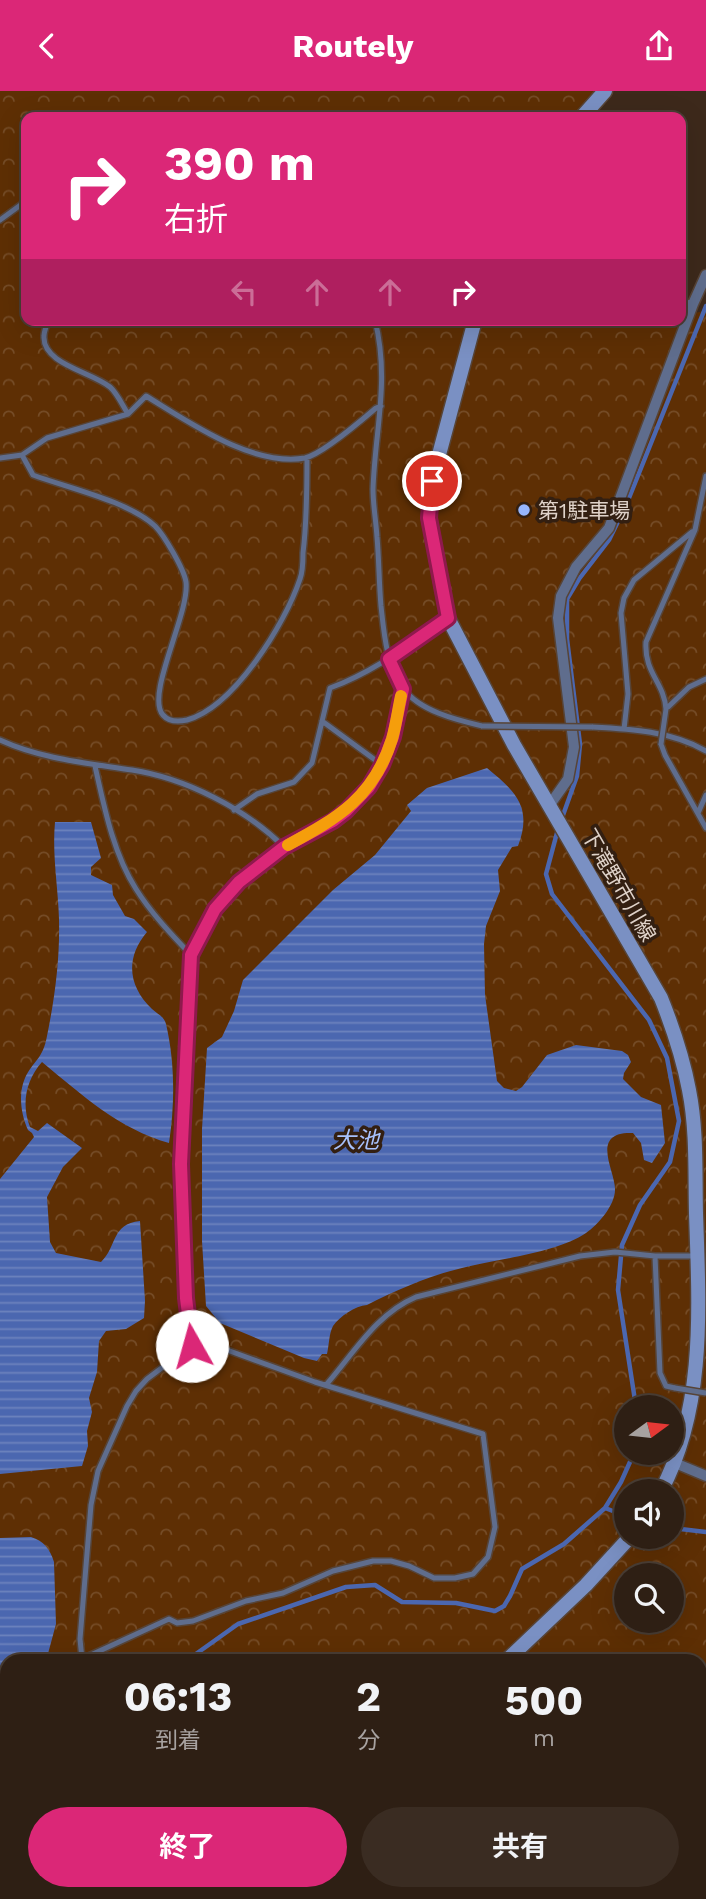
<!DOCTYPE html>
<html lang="ja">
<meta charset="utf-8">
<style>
body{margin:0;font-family:"Work Sans","Noto Sans JP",sans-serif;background:#3a2c22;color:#f1f3f6;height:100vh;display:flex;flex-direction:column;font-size:26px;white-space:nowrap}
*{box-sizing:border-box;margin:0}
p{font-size:23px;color:#a7a2a0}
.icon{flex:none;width:38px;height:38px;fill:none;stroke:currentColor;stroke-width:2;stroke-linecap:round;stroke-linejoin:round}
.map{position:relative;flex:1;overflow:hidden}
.side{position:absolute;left:0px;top:1563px;width:707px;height:247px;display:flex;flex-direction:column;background:#2e1f14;border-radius:21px 21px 0 0;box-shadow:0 7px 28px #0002,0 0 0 2px #493d34}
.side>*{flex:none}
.banner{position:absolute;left:21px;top:21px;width:665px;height:214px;border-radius:14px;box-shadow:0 7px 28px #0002,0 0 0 2px #493d34;background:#db2777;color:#fff;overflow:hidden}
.needle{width:46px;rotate:75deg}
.controls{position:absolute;left:614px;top:1304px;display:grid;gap:14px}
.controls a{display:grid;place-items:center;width:70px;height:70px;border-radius:50%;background:#2e1f14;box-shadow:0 7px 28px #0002,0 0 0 2px #493d34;font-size:35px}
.pin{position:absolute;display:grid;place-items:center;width:60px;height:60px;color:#fff;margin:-30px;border:4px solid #fff;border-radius:50%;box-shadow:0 2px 7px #0007}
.me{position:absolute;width:77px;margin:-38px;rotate:353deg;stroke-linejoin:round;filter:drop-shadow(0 0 5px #0008)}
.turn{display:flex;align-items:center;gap:24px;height:147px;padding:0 28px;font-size:32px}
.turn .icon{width:91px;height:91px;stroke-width:2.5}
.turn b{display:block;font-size:49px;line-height:60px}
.lanes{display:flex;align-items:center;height:66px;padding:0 28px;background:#0003;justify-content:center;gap:35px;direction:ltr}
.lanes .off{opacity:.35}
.eta{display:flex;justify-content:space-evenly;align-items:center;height:119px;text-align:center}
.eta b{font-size:42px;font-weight:700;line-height:49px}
.cta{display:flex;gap:14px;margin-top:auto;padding:14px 28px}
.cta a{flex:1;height:80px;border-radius:42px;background:#db2777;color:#fff;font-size:28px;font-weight:700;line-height:80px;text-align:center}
.cta a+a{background:#3a2c22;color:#f1f3f6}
header{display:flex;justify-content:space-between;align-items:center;height:91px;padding:0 28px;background:#db2777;color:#fff;font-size:32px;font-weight:700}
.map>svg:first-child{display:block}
.forest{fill:url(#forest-crowns);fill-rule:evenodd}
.water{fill:url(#water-rules)}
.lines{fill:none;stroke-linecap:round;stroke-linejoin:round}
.stream{stroke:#4b67b0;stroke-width:4.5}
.service-casing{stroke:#574437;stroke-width:8}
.minor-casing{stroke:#574437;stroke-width:13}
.secondary-casing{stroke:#574437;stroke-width:17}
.service{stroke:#5f6d8d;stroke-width:5}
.minor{stroke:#5f6d8d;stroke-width:10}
.secondary{stroke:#7a90c3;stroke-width:14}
.service-bridge-casing{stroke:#574437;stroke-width:8;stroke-linecap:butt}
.service-bridge{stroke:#5f6d8d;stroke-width:5}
.route-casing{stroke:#8e194d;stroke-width:18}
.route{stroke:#db2777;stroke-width:12}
.slow{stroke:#f59e0b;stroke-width:12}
.poi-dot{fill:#97b6fd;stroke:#331f11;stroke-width:2.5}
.labels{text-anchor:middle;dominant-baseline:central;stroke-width:7;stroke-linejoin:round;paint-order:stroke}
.poi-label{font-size:21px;fill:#dfd2c9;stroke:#331f11;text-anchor:start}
.street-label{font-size:21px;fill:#dfd2c9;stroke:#331f11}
.water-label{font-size:23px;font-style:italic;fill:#a7c1fc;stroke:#331f11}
</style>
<header><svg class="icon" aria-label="back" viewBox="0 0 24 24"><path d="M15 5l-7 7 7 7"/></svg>Routely<svg class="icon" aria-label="share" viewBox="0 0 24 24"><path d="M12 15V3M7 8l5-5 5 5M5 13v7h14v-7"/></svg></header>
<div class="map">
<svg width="706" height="1808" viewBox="0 0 706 1808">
<defs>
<pattern id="forest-crowns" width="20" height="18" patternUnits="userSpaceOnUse" patternTransform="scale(1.75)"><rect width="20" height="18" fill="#5e2f04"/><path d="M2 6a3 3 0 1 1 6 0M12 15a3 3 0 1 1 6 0" fill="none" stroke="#754c27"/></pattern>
<pattern id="water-rules" width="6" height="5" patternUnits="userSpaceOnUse" patternTransform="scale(1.75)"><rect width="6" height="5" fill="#4b67b0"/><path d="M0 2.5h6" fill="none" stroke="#6d83bd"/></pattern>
</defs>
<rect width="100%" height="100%" fill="#3d291b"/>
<path class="forest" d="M 0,0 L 600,0 L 578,26 L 26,26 L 26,229 L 681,229 L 681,224 L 706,220 L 706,1808 L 85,1808 L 76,1803 L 700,1802 L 700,1570 L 7,1570 L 7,1752 L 0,1764 ZM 626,1316 L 672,1316 L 672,1362 L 626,1362 ZM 626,1400 L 672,1400 L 672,1446 L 626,1446 ZM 626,1484 L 672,1484 L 672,1530 L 626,1530 Z"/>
<path class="water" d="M 487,677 C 515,700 533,716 518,755 L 512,756 L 498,779 L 500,800 L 486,835 L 484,853 L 485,904 L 497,990 L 504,997 L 516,1000 L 522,996 L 547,964 L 576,954 L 622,960 L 628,964 L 631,971 L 624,982 L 623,988 L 641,1006 L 661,1014 L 665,1052 L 652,1072 L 644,1069 L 641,1052 L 633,1042 C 588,1040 616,1081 615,1099 C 615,1114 598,1134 586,1142 C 557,1162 497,1168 462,1177 C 428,1185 397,1199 367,1214 C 355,1215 340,1225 333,1235 C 329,1242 329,1255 327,1263 L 322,1263 L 317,1270 L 304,1267 L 220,1232 L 206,1215 L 202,1150 L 202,1038 L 207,957 L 222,946 L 234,920 L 243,889 L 333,799 L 375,764 L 411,720 L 407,714 L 427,697 Z
M 55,731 L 91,731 L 101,767 L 91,776 L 91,784 L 112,794 L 113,804 L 125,825 L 134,828 L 147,841 C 125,867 128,895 152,918 C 157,923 164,925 166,933 C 175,971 175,1013 169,1052 C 119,1038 82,1004 42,971 C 26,989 21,1013 30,1036 L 38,1040 L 47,1032 L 82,1057 L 63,1076 L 47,1106 L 50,1151 L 56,1162 L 101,1171 C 117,1156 111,1133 140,1130 L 145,1210 L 144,1227 L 126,1238 L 106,1240 L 99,1250 L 97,1281 L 89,1307 L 92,1321 L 87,1340 L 88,1355 L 82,1375 L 0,1383 L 0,1088 L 34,1046 L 32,1042 L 28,1039 C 21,1024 18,1003 25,987 C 33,970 43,968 47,945 C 55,906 60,867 59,828 C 58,795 52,764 55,731 Z
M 31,1446 C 44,1450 50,1458 54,1471 L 56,1533 L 46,1570 L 7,1570 L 7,1740 L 0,1752 L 0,1447 Z"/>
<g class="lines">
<path class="stream" d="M 562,727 L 577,685 L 580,653 L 567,548 L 567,508 L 579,488 L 609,449 L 627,412 L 706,215
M 558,738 L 546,783 L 552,803 L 649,929 L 667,967 L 679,1030 L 670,1071 L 640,1114 L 622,1154 L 618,1199 L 636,1316
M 605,1417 L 626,1425
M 672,1437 L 706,1441
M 186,1570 L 238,1533 L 346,1496 L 375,1494 L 402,1511 L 456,1512 L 495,1520 L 504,1515 L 510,1505 L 522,1478 L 564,1453 L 605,1417 L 621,1391 L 634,1362"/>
<g class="service-casing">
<path id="service" d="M 0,129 L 26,110
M 48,229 C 47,234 44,240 44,245 C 42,273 92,281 110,296 C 117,302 123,315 128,323
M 375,229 C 390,290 375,338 373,398 C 373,414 376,430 377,446 C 379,469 379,492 381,515 C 384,542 386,573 403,597 C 419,620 457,629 482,635
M 22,364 L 33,384 C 68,397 128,410 155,435 C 164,444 184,478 186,491 C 190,522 145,604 163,624 C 169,631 178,631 187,629 C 234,616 285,533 300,488 C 303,480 303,470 303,462 C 307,430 307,399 307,367
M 0,367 L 22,364 L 47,347 L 128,323 L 146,305 C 189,331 252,376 305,367 C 322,363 362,329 376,317 L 381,315
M 666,618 C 664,591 644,582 646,551 L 695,439 L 706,385
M 666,618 L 689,596 L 706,588
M 322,630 L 382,674
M 592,636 C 631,638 671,640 706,660
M 624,638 L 628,603 L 621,522 L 624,507 L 634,489 L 692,441
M 0,649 C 41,668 87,672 132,679 C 185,687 246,718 284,756
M 661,653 L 665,664 L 706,737
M 95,675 C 104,715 113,762 136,798 C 151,822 171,843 191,864
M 234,719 L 257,703 L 294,691 L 312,672 L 330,597 C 374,581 410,553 448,527
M 698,722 L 706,704
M 655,1165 L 660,1282 L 666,1295 L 675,1297
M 192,1254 L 186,1207 L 181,1073 L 191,864 L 215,818 L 239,791 L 284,756 L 333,730 L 346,720 L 369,696 L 382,674 L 393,646 L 403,598
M 326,1294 C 354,1262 376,1223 416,1206 L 580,1165 L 615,1161 L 655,1165 L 697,1165
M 82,1568 L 169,1528 L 177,1532 L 193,1530 L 246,1510 L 283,1502 L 333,1480 L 373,1470 L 391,1470 L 409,1475 L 434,1487 L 455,1487 L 473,1483 L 488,1466 L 495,1436 L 483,1343 L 315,1291 L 227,1259 L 192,1254 L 147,1288 L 136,1300 L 127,1315 L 98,1380 L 91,1414 L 80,1548 L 82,1568 L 83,1570
M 0,1635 L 7,1640
M 278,1802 L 287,1808"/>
</g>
<g class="minor-casing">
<path id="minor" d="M 681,216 L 693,213 L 706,184
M 549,715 L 568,688 L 574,656 L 558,527 L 561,505 L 576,476 L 609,437 L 693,213
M 675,1372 L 706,1385"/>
</g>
<g class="secondary-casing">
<path id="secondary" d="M 582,26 L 605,0
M 475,229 L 432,390 L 429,427 L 448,527 L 514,654 L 661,907 C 673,937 683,967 689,999 C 697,1039 695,1081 696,1122 C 699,1215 706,1316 661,1400
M 506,1570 L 586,1494 L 630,1446
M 339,1808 L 340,1802"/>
</g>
<use href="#service" class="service"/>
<use href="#minor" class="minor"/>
<use href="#secondary" class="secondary"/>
<g class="service-bridge-casing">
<path id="service-bridge" d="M 482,635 L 592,636
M 661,653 L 666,618
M 675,1297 L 706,1302"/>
</g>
<use href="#service-bridge" class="service-bridge"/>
</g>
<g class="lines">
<g class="route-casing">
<path id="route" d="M 192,1255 L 186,1207 L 181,1073 L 191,864 L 215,818 L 239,791 L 284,756 L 333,730 L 346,720 L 369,696 L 382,674 L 393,646 L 403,598 L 389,568 L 448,527 L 429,427 L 432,390"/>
</g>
<use href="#route" class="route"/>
<path class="slow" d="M 288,754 C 338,727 374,706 392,648 C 396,634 398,619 401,605"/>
</g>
<circle class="poi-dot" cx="524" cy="419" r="7"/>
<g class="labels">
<g class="poi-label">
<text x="538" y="419">第1駐車場</text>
</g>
<g class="street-label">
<text transform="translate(619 794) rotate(60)">下滝野市川線</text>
</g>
<g class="water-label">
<text x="356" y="1049">大池</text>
</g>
</g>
</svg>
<div class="controls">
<a><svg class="needle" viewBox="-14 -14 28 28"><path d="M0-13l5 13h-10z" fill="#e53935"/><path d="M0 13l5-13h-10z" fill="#a7a2a0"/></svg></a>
<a><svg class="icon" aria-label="sound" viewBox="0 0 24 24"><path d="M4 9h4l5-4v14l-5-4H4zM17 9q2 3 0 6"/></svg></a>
<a><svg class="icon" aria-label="search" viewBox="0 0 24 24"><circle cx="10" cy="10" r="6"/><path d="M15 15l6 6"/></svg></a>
</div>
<div class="pin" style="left:432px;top:390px;background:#d93025"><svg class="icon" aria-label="arrive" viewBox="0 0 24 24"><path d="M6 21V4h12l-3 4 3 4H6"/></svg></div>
<svg class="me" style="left:192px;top:1255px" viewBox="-20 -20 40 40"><circle r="19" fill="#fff"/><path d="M0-13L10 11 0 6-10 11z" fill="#db2777"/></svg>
<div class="banner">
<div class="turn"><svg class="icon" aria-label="right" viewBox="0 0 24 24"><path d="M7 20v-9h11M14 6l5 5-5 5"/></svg><div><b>390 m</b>右折</div></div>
<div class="lanes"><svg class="icon off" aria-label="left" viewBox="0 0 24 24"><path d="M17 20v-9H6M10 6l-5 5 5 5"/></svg><svg class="icon off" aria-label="ahead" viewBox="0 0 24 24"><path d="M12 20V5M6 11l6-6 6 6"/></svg><svg class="icon off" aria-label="ahead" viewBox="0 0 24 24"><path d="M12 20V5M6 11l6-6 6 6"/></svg><svg class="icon" aria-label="right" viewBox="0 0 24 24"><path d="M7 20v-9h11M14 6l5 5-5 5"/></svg></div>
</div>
<section class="side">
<div class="eta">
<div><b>06:13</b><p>到着</p></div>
<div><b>2</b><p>分</p></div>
<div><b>500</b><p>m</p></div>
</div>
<div class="cta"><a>終了</a><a>共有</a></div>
</section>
</div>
